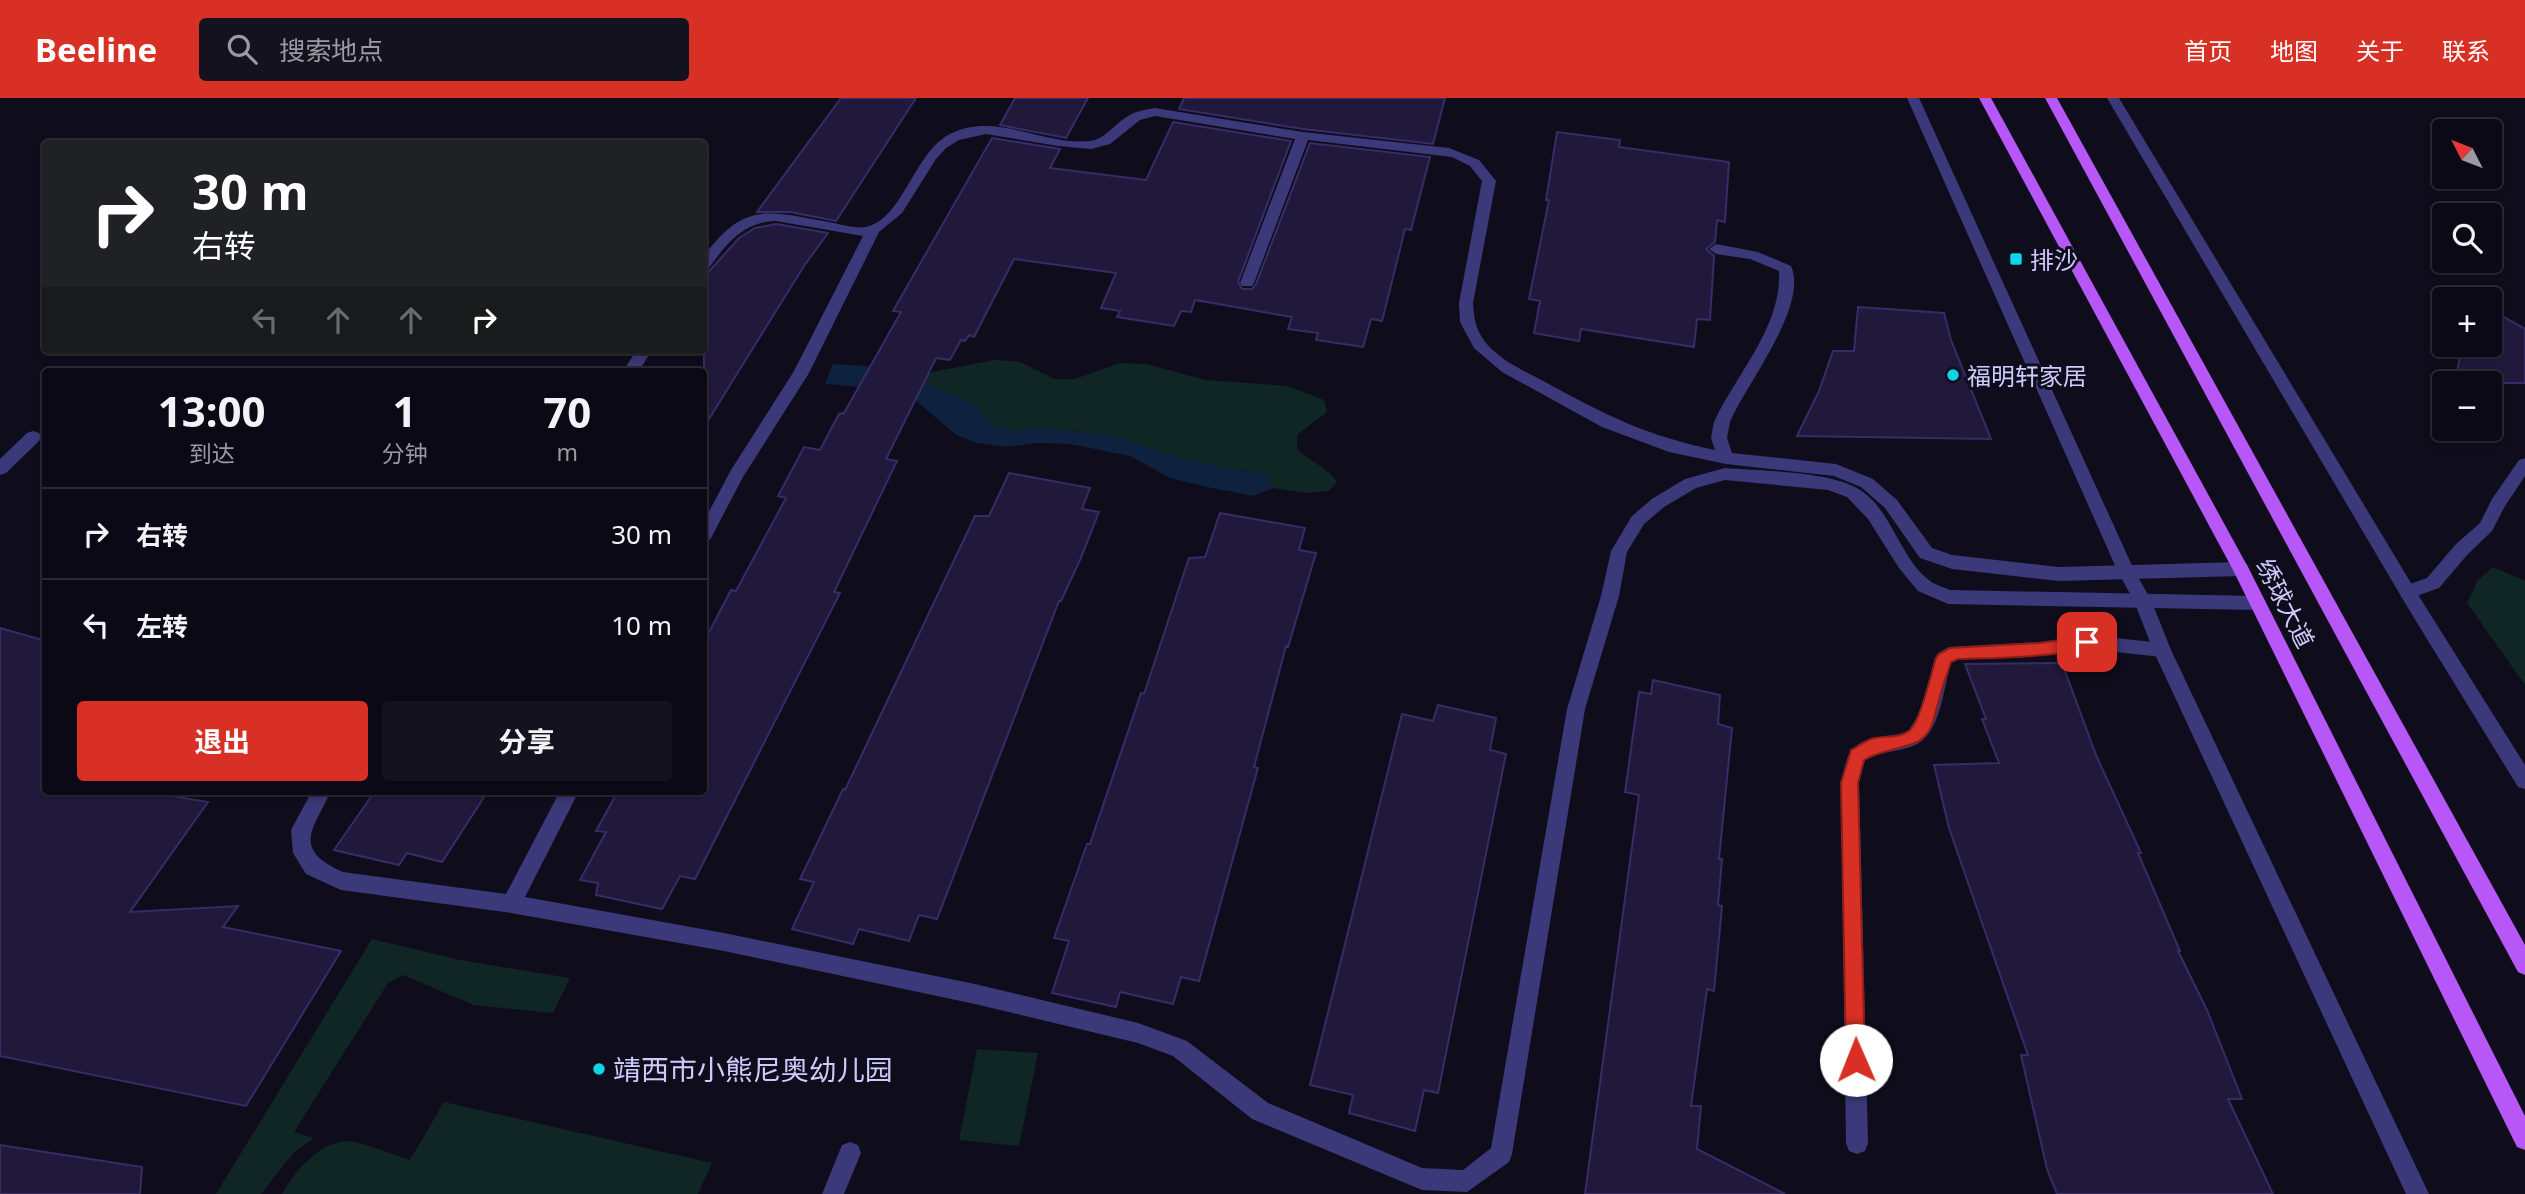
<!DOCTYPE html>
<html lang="zh">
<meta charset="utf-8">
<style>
body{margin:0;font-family:"Noto Sans","Noto Sans SC",sans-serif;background:#14121e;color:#f1f3f6;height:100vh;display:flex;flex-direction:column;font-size:26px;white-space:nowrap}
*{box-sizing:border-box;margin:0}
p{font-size:23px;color:#9a9aa0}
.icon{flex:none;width:38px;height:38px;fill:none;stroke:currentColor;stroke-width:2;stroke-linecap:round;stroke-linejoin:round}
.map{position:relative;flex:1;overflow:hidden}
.drawer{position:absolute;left:42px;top:270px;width:665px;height:427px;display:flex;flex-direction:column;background:#0b0915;border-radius:7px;box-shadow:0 4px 10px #0003,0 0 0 2px #2b2a34}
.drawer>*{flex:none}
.top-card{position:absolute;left:42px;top:42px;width:665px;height:214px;border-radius:7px;box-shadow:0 4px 10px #0003,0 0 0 2px #2b2a34;background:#202124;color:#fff;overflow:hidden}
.needle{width:46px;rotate:312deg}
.buttons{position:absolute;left:2432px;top:21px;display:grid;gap:14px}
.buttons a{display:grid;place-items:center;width:70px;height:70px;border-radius:7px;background:#0b0915;box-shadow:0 4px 10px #0003,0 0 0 2px #2b2a34;font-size:35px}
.pin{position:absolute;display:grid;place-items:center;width:60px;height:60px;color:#fff;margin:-30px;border-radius:14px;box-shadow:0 4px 10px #0006}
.me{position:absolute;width:77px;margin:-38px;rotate:359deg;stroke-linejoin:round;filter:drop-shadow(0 0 5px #0008)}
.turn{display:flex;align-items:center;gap:24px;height:147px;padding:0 35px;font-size:32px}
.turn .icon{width:91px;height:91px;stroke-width:2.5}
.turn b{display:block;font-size:49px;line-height:60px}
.lanes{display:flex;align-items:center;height:66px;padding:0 35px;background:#0003;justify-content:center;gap:35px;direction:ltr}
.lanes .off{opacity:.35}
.eta{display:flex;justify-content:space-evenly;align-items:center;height:119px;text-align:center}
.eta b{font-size:42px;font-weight:700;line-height:49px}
.cta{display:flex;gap:14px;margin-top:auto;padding:14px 35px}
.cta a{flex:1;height:80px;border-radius:7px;background:#d93025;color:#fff;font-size:28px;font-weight:700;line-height:80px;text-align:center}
.cta a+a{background:#14121e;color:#f1f3f6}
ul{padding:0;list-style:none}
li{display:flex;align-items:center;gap:21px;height:91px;padding:0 35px;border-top:2px solid #2b2a34}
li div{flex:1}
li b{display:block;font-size:26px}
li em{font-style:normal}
header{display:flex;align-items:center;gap:42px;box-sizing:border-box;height:98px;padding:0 35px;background:#d93025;color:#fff}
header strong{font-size:33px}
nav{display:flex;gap:38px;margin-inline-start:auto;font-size:24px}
.search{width:490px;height:63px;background:#14121e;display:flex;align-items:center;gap:18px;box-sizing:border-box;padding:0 24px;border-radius:7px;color:#9a9aa0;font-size:26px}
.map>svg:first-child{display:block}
.green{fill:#102625}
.water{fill:#0e213f}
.building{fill:#20193c;stroke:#372c67;stroke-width:2}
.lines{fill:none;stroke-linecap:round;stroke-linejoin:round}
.service{fill:#3b3979;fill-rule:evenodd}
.minor{fill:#3b3979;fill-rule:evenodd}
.primary{fill:#b857f7;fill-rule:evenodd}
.route{fill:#d93025;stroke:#8d1f18;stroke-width:2}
.poi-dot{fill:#0bd5e7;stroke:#0f0c1c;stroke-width:2.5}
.labels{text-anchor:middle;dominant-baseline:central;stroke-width:6;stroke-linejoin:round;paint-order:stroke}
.poi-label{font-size:24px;fill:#cfcafc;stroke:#0f0c1c;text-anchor:start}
.street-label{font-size:24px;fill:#cfcafc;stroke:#0f0c1c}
.near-poi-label{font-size:28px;fill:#cfcafc;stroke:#0f0c1c;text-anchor:start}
</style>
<header>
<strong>Beeline</strong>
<div class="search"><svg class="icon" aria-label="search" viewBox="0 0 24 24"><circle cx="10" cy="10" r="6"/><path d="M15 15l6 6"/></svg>搜索地点</div>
<nav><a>首页</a><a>地图</a><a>关于</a><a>联系</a></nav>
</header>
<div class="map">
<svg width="2525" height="1096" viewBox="0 0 2525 1096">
<rect width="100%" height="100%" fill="#0f0c1c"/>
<path class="green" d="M 995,262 L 1020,264 L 1055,281 L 1075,281 L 1120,265 L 1146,266 L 1206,282 L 1288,288 L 1324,302 L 1327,314 L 1297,337 L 1297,351 C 1310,364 1327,369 1337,384 L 1329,393 L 1307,395 L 1273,390 L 1266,377 L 1185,362 L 1110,337 L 1036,329 L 1015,333 L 990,327 L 976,307 L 910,278 Z
M 2493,469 L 2525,483 L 2525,587 L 2467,505 L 2478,482 Z
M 372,841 L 460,862 L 570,880 L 553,915 L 474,907 L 403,877 L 388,885 L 294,1034 L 314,1040 L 294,1054 L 261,1096 L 216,1096 Z
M 977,951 L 1038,955 L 1019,1048 L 959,1042 Z
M 444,1004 L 712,1065 L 698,1096 L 282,1096 C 295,1073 318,1045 347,1043 C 360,1043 396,1058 410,1062 Z"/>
<path class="water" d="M 833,266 L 867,268 L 910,278 L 976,307 L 990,327 L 1015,333 L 1036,329 L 1110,337 L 1185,362 L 1266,377 L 1273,390 L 1253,398 L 1207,389 L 1170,380 L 1130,358 L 1070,346 L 1037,345 L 1007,349 L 977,345 L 956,337 L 913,300 L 862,289 L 825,286 Z"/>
<path class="building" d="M 841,0 L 916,0 L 836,123 L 790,114 L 757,114 Z
M 1015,0 L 1088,0 L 1066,40 L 1000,27 Z
M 1184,0 L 1445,0 L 1433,46 L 1303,31 L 1179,11 Z
M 1173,24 L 1291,43 L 1238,184 L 1242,191 L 1252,191 L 1256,186 L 1310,45 L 1430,59 L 1411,132 L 1405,131 L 1382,223 L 1371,221 L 1363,249 L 1316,242 L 1318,235 L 1288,231 L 1292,219 L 1195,202 L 1191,214 L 1181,213 L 1174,228 L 1117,219 L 1120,213 L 1101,210 L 1116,175 L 1014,161 L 974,239 L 969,237 L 965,243 L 961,242 L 950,262 L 936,260 L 886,361 L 897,363 L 834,494 L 840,495 L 695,781 L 680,778 L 662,811 L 596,797 L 598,785 L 580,782 L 606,734 L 596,733 L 618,693 L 704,693 L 704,544 L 731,492 L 736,493 L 786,400 L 778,398 L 804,349 L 820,352 L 839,316 L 844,315 L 901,214 L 893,213 L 992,40 L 1060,51 L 1050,70 L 1146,82 Z
M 1557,34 L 1620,42 L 1619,49 L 1729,64 L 1725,124 L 1717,122 L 1715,144 L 1706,151 L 1714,158 L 1710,222 L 1697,221 L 1694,249 L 1581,231 L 1579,243 L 1534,235 L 1540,203 L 1529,201 L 1549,102 L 1546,102 Z
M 776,126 L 828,135 L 804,168 L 704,329 L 704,179 L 739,140 L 755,130 Z
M 1858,209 L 1944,215 L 1951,242 L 1991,341 L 1797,338 L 1819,293 L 1833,253 L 1854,253 Z
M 2490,211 L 2525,231 L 2525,285 L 2455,285 L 2462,247 L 2490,247 Z
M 1009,375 L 1090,390 L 1082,411 L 1099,414 L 1080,462 L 1061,503 L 1059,503 L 937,821 L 919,817 L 909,843 L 859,831 L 853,846 L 792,831 L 814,784 L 800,781 L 843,691 L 845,692 L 975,418 L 989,418 Z
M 1220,415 L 1305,430 L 1299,452 L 1316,455 L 1288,549 L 1286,548 L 1254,669 L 1258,670 L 1199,883 L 1181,879 L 1173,906 L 1120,894 L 1116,909 L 1052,895 L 1069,843 L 1054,840 L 1087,746 L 1090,746 L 1141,595 L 1144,596 L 1189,460 L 1205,459 Z
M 0,530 L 46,543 L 46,693 L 140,693 L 208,704 L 130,814 L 238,808 L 223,829 L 341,853 L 246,1008 L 0,958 Z
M 2062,565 L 2096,657 L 2141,755 L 2138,755 L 2180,853 L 2178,853 L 2207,912 L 2242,1001 L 2228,1001 L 2273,1096 L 2057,1096 L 2047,1071 L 2021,957 L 2028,957 L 1949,730 L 1934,667 L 1999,665 L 1982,621 L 1986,621 L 1965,566 Z
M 1653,582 L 1720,597 L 1718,626 L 1732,630 L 1719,761 L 1722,761 L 1718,807 L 1722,808 L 1714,893 L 1707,891 L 1691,1008 L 1701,1008 L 1697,1051 L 1785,1096 L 1585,1096 L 1639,697 L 1625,694 L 1639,594 L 1651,596 Z
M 1438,607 L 1496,620 L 1490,652 L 1506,656 L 1438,995 L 1424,992 L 1415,1033 L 1349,1015 L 1353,997 L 1310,987 L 1402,616 L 1433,623 Z
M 375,693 L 488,693 L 442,764 L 407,755 L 399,767 L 334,752 Z
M 0,1047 L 142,1069 L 140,1096 L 0,1096 Z"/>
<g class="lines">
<path class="service" d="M 1155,10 L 1303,34 L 1449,50 L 1479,62 L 1496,83 L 1473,205 C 1474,219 1475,229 1483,241 C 1497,261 1524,273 1545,284 C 1605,317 1647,338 1715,352 L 1711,340 L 1714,324 C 1736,276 1782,229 1779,173 L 1750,161 L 1716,156 L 1709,151 L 1716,146 L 1758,154 L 1791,168 C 1809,208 1746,286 1730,324 L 1727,340 L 1732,355 L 1836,366 L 1873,381 L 1897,402 L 1932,450 L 1952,457 L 2059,469 L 2241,464 L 2247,466 L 2249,471 L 2247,476 L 2241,478 L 2059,483 L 1952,471 L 1920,460 L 1885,410 L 1861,389 L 1834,378 L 1726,366 L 1669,354 L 1602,329 L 1502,274 L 1474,250 L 1460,224 L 1459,205 L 1482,83 L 1470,68 L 1452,59 L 1308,42 L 1254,185 L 1252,188 L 1242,188 L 1240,185 L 1295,41 L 1155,18 L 1140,22 L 1110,46 L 1091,51 L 1058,48 L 986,36 L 959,42 L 946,50 L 936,61 L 902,115 L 879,134 L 809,275 L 743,379 L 710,442 L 704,443 L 704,423 L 731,372 L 794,273 L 863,138 L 776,123 C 743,124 727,145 709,170 L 704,172 L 704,158 C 744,103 769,113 829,124 C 840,126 855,131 866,129 C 903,121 914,54 950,36 C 996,13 1043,48 1090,43 C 1105,41 1114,27 1125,20 C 1134,13 1144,12 1155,10 Z
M 637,252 L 652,252 L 639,273 L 623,273 Z
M 33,333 L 39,335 L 41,339 L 39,343 L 6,375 L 0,377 L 0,361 L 27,335 Z
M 2525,360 L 2525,378 L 2505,408 L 2492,433 L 2468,456 L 2439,490 L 2408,501 L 2402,499 L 2399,494 L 2402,489 L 2427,480 L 2456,446 L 2480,425 L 2492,401 L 2519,362 Z
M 1725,370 C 1761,373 1827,373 1857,390 C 1892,410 1899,460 1930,483 C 1935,487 1944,489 1950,492 L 2257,498 L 2263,500 L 2266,505 L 2263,510 L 2257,512 L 1948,506 L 1918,493 L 1899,470 L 1868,421 L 1847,399 L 1828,392 L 1725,382 L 1696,390 L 1664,409 L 1644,426 L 1627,454 L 1619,498 L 1585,611 L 1512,1056 L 1509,1064 L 1467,1094 L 1422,1092 L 1252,1021 L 1173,958 L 1138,945 L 975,906 L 724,853 L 511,815 L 341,792 L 306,776 L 293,755 L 291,732 L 312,693 L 331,693 C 313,732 291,751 343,774 L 506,796 L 560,693 L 579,693 L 525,799 L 724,835 L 975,886 L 1138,925 L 1187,943 L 1268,1005 L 1422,1070 L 1463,1072 L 1491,1050 L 1567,611 L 1601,498 L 1611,453 L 1632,418 L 1652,401 L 1685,381 Z
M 2087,537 L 2162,545 L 2168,547 L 2171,552 L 2168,557 L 2162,559 L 2087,551 L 2040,558 L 1958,561 L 1951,565 C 1943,590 1941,637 1913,648 C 1897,654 1880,653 1865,662 L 1859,685 L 1868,1045 L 1865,1053 L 1857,1056 L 1849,1053 L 1846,1045 L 1841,685 C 1847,658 1849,643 1881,639 C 1891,637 1900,637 1909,632 L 1920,614 L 1935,560 L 1938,555 L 1949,549 L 2040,544 Z
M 850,1044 L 858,1047 L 861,1055 L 844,1096 L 822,1096 L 842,1047 Z"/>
<path class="minor" d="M 1907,0 L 1919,0 L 2134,472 L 2151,502 L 2171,552 L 2429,1096 L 2406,1096 L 2153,552 L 2134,503 L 2118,474 Z
M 2107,0 L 2119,0 L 2420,500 L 2525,667 L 2525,691 L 2518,689 L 2408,510 Z"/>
<path class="primary" d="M 1979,0 L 1991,0 L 2249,471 L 2525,1018 L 2525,1052 L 2517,1049 L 2233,472 Z
M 2045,0 L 2057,0 L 2525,847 L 2525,877 L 2518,874 Z"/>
</g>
<path class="route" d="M 2087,538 L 2094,544 C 2085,560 1980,560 1958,561 L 1951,564 C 1947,577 1942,589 1939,602 C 1933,621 1933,639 1912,646 C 1895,652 1879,653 1864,662 L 1858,685 L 1865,962 L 1863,969 L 1856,972 L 1849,969 L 1846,962 L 1841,685 L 1851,652 C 1857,649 1864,644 1871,641 C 1883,637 1898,641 1909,633 C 1920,625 1931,576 1936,560 L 1939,556 L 1950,550 L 2040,545 Z"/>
<g class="poi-dot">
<rect x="2009" y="154" width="14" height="14" rx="3.5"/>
<circle cx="1953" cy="277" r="7"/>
<circle cx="599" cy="971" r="7"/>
</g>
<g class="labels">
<g class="poi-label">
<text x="2030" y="161">排沙</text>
<text x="1967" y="277">福明轩家居</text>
</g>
<g class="street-label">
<text transform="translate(2286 505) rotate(63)">绣球大道</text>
</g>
<g class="near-poi-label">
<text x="613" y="971">靖西市小熊尼奥幼儿园</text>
</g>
</g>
</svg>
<div class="buttons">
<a><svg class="needle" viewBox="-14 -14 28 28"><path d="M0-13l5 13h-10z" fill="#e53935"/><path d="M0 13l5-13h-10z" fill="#9a9aa0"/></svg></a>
<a><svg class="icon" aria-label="search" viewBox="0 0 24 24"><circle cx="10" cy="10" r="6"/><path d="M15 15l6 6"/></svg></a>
<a>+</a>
<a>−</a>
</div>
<div class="pin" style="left:2087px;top:544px;background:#d93025"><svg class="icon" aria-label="arrive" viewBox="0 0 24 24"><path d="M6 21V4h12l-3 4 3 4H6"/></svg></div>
<svg class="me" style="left:1856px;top:962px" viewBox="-20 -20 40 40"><circle r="19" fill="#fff"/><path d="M0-13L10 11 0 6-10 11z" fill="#d93025"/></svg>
<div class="top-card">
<div class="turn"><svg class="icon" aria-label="right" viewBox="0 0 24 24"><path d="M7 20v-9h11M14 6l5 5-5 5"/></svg><div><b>30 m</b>右转</div></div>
<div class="lanes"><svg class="icon off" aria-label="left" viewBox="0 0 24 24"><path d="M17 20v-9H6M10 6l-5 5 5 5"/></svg><svg class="icon off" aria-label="ahead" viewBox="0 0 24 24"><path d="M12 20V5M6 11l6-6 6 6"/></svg><svg class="icon off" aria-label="ahead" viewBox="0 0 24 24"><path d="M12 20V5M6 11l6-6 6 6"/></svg><svg class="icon" aria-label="right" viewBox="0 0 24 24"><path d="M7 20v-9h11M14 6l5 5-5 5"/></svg></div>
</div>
<section class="drawer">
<div class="eta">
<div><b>13:00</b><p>到达</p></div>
<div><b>1</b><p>分钟</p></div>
<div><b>70</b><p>m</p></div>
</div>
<ul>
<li><svg class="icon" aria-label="right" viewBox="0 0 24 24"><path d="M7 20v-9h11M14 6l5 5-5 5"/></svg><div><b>右转</b></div><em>30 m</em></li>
<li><svg class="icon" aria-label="left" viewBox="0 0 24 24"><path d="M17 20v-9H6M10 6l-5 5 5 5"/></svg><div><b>左转</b></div><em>10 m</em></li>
</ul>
<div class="cta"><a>退出</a><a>分享</a></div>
</section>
</div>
